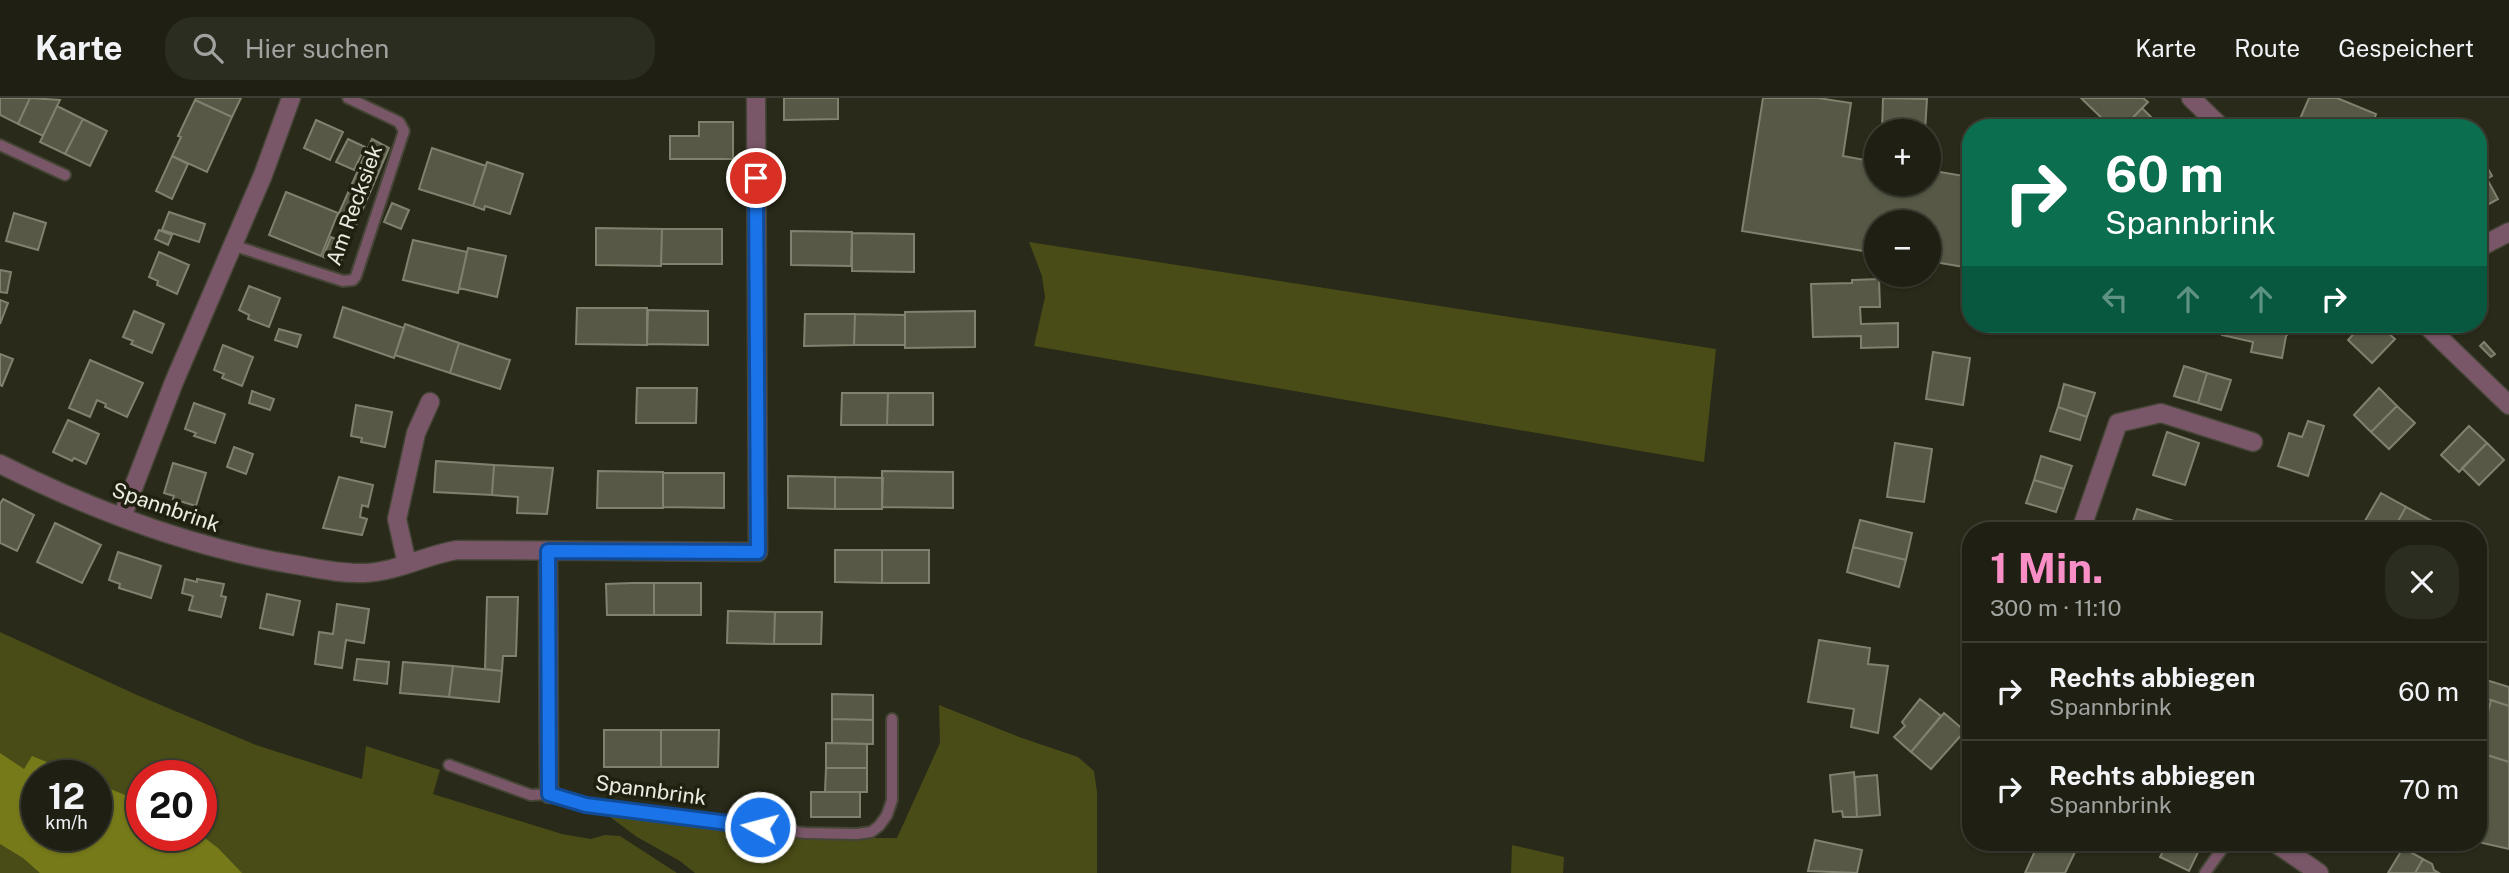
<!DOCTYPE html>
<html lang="de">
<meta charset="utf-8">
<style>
body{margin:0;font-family:"Public Sans",sans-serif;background:#2c2d21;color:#f1f3f6;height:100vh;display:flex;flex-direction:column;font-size:26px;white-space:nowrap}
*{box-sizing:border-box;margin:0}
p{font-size:23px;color:#a1a3a0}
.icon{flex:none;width:38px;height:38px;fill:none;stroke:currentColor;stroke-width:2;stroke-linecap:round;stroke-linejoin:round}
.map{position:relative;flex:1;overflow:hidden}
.sheet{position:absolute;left:1962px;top:424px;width:525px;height:329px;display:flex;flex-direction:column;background:#1f2013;border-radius:28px;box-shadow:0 2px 5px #0004,0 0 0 2px #3c3e33}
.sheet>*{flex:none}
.top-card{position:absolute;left:1962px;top:21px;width:525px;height:214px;border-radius:28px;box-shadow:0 2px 5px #0004,0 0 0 2px #3c3e33;background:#0b6e4f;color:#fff;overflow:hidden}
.fabs{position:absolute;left:1864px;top:21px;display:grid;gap:14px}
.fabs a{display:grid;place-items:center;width:77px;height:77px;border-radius:50%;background:#1f2013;box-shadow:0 2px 5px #0004,0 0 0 2px #3c3e33;font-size:35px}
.speed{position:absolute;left:21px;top:662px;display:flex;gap:14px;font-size:35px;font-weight:700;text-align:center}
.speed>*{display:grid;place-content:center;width:91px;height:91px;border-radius:50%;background:#1f2013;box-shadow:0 2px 5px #0004,0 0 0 2px #3c3e33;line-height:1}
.speed small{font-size:18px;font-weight:400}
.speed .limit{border:10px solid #d22;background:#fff;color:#111}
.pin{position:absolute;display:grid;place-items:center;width:60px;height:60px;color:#fff;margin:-30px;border:4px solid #fff;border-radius:50%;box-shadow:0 2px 7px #0007}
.me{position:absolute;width:77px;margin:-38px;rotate:277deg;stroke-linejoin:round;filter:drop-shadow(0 0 5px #0008)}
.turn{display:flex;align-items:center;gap:24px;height:147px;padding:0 28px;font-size:32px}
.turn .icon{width:91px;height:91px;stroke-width:2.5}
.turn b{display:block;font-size:49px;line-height:60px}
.lanes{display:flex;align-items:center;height:66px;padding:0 28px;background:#0003;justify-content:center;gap:35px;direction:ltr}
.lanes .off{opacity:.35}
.round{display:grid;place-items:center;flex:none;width:74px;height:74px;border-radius:28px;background:#2c2d21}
.head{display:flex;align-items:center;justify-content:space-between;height:119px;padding:0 28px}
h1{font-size:42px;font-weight:700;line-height:52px;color:#fa8fc8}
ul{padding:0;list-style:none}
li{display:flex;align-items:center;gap:21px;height:98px;padding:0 28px;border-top:2px solid #3c3e33}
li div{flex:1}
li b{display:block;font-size:26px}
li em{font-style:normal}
header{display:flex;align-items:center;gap:42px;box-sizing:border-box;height:98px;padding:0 35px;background:#1f2013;border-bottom:2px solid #3c3e33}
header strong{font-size:33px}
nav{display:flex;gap:38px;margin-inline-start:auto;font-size:24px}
.search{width:490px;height:63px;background:#2c2d21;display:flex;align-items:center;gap:18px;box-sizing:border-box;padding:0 24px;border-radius:28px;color:#a1a3a0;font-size:26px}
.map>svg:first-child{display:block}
.green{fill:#494c16;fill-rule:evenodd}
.water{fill:#777a19}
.building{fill:#575946;stroke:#80816e;stroke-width:2}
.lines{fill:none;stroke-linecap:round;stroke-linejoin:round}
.service-casing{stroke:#444535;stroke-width:14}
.minor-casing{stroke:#444535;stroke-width:21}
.tertiary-casing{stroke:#444535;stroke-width:21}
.service{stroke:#795768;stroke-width:10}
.minor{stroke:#795768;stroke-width:18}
.tertiary{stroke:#795768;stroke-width:18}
.route-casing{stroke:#114b97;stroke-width:18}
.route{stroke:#1a73e8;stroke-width:12}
.labels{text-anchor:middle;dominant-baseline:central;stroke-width:7;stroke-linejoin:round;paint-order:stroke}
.street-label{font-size:21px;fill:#ebece1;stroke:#1f2010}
</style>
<header>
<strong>Karte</strong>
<div class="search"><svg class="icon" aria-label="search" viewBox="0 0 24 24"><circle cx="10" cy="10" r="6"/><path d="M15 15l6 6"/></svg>Hier suchen</div>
<nav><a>Karte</a><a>Route</a><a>Gespeichert</a></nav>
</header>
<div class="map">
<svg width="2509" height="775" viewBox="0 0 2509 775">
<rect width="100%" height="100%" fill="#292a19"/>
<path class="green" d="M 1029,144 L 1716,251 L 1704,364 L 1034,248 L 1045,199 L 1042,178 Z
M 0,534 L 137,597 L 256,647 L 362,681 L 366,648 L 440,672 L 433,696 L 562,736 L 591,741 L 605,737 L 620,738 L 677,775 L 0,775 ZM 37,677 L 96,677 L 96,737 L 37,737 ZM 142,677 L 201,677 L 201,737 L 142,737 Z
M 939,607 L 1019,639 L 1078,659 L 1094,673 L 1097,694 L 1097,775 L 695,775 L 680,763 L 637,739 L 606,716 L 785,736 L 805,740 L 897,740 L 940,645 Z
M 1512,747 L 1564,759 L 1563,775 L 1511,775 Z"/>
<path class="water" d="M 0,655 L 24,671 L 32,658 L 79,677 L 37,677 L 37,737 L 96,737 L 96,685 L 142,704 L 142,737 L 201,737 L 218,750 L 242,775 L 40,775 L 23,760 L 0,746 Z"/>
<path class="building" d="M 0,0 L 30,0 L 18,26 L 0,17 Z
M 30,0 L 60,2 L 43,38 L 18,26 Z
M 196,0 L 241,0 L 232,19 L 195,2 Z
M 784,0 L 838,0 L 838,21 L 784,22 Z
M 1763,0 L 1818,0 L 1851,5 L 1843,58 L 1876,64 L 1876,86 L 1928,86 L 1928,72 L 1970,79 L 1970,170 L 1928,163 L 1928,124 L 1876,124 L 1876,155 L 1742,133 Z
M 1883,0 L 1927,1 L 1925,33 L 1882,33 Z
M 2081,0 L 2143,0 L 2148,4 L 2123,30 L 2112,30 Z
M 2309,0 L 2337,0 L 2376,16 L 2371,30 L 2296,30 Z
M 195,2 L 232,19 L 207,74 L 172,58 L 181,39 L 178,38 Z
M 57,8 L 83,21 L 65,56 L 40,44 Z
M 2142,10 L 2160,28 L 2123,30 Z
M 83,21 L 107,33 L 90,68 L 65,56 Z
M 316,22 L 343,34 L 330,62 L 304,50 Z
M 699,24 L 733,24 L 733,61 L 670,61 L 670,38 L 699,38 Z
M 348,41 L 365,49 L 354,72 L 336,64 Z
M 372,41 L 389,50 L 356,127 L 338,117 Z
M 432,50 L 486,68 L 473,108 L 419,91 Z
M 172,58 L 188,66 L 172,101 L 156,93 Z
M 487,64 L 523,76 L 510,116 L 485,108 L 484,112 L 473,108 Z
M 2484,64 L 2492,78 L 2487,81 L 2498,101 L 2478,112 L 2478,67 Z
M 286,94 L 338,115 L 321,158 L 269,137 Z
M 392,105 L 409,112 L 401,131 L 384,124 Z
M 169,114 L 205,126 L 199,144 L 162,132 Z
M 14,115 L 46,125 L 38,152 L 6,143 Z
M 596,130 L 662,131 L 661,168 L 596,167 Z
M 662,131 L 722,131 L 722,166 L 661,166 Z
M 159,132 L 172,137 L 168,147 L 155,141 Z
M 791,133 L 852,134 L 851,168 L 791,167 Z
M 852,135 L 914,136 L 914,174 L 852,173 Z
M 331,139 L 348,146 L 340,165 L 323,159 Z
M 413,142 L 467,154 L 458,195 L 403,182 Z
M 468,150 L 506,158 L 497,199 L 459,190 Z
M 159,154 L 189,167 L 177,196 L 157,187 L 158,183 L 149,179 Z
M 0,172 L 11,174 L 7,195 L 0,194 Z
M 1879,181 L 1880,209 L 1860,209 L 1861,226 L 1898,225 L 1898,249 L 1861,250 L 1861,238 L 1813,239 L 1811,186 L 1852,185 L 1852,182 Z
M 249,188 L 280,200 L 269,229 L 248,221 L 249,217 L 239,212 Z
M 0,202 L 8,205 L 0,226 Z
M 343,209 L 404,230 L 394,260 L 334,239 Z
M 577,210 L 647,210 L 647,247 L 576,246 Z
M 648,212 L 708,213 L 708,247 L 647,246 Z
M 134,213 L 164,226 L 152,255 L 131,246 L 133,243 L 123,239 Z
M 975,213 L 975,249 L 905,250 L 905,214 Z
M 805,216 L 855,216 L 854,247 L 804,248 Z
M 855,216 L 905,217 L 905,247 L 854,247 Z
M 405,226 L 459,245 L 450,275 L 395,257 Z
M 2224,226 L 2297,226 L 2286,238 L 2282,260 L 2251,254 L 2253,244 L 2222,237 Z
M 2363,226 L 2378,226 L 2395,241 L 2372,265 L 2348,242 Z
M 279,231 L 301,237 L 297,249 L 275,242 Z
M 2484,244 L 2495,256 L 2491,259 L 2480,248 Z
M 459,245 L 510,262 L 500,291 L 450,275 Z
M 223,247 L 253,259 L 242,288 L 222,280 L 224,276 L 214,272 Z
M 1933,254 L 1970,260 L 1963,307 L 1926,301 Z
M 0,256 L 13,261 L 2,288 L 0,287 Z
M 90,262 L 143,285 L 127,319 L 105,309 L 106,306 L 97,302 L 90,319 L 69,310 Z
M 2184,268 L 2207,275 L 2198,305 L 2174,298 Z
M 2207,275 L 2231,282 L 2221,312 L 2198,305 Z
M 2064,286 L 2095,295 L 2087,319 L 2058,309 Z
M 637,290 L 697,290 L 696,325 L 636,325 Z
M 2379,290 L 2397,308 L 2371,334 L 2354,317 Z
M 252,293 L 274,301 L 270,312 L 249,305 Z
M 842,295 L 888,295 L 887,327 L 841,327 Z
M 888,295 L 933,295 L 933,327 L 887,327 Z
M 194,305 L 225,316 L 215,345 L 194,338 L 196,335 L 185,331 Z
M 356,307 L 392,314 L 385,349 L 361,344 L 362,340 L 351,338 Z
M 2397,308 L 2415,325 L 2389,351 L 2371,334 Z
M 2058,309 L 2087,319 L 2080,342 L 2050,333 Z
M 68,322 L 99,336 L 86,366 L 74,360 L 72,363 L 53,354 Z
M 2308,323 L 2324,328 L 2308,378 L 2278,368 L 2289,335 L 2302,339 Z
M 2469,328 L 2487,345 L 2459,374 L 2441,357 Z
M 2167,334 L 2199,345 L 2185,387 L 2153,377 Z
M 1895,345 L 1932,351 L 1924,404 L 1887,399 Z
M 2487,345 L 2504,362 L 2479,387 L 2462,370 Z
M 234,349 L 253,356 L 246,376 L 227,369 Z
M 2041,358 L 2072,368 L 2064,391 L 2034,382 Z
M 436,363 L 494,367 L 492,397 L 434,394 Z
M 173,365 L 206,375 L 196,408 L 173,401 L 174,398 L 164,395 Z
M 494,367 L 553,370 L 547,416 L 517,415 L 518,399 L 492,397 Z
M 598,373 L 663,374 L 663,410 L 597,410 Z
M 882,373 L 953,374 L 953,410 L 882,409 Z
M 663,375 L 724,375 L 724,410 L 663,409 Z
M 788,378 L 835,379 L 835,411 L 788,410 Z
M 339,379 L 373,387 L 368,409 L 362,407 L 360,419 L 367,421 L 362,437 L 323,430 Z
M 835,379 L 883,380 L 882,411 L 835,411 Z
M 2034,382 L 2064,391 L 2056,414 L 2026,405 Z
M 2381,395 L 2406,409 L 2393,432 L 2371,432 L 2362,428 Z
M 3,401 L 34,417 L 17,453 L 0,445 L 0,406 Z
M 2406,409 L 2432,423 L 2427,432 L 2393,432 Z
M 2137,411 L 2183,426 L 2182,432 L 2130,432 Z
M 1860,422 L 1912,435 L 1906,462 L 1853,449 Z
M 55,425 L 101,447 L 82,485 L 37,464 Z
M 1853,449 L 1906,462 L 1899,489 L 1847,474 Z
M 835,452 L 882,452 L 882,485 L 835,484 Z
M 882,452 L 929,452 L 929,485 L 882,485 Z
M 118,454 L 161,468 L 151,500 L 119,490 L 120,486 L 109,482 Z
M 185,481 L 197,484 L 197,481 L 224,486 L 221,498 L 226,499 L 221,519 L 189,512 L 193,498 L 182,495 Z
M 632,485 L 654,485 L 654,517 L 607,517 L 606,486 Z
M 654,485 L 701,485 L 701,517 L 654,517 Z
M 267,496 L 300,503 L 293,537 L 260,530 Z
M 487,499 L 518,499 L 516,558 L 503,558 L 502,573 L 485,571 Z
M 337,506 L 369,511 L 364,545 L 346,542 L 342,570 L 315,566 L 319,534 L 333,536 Z
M 728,513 L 775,514 L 774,546 L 727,545 Z
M 775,514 L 822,514 L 821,546 L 774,546 Z
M 1819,542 L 1870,550 L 1868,566 L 1888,568 L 1878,635 L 1851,629 L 1854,611 L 1808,604 Z
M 357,561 L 389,564 L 387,586 L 354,582 Z
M 403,564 L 453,568 L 449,599 L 400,595 Z
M 453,568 L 502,573 L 499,604 L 449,599 Z
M 2483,581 L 2509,589 L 2509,608 L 2478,598 Z
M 832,596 L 873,597 L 873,622 L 832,621 Z
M 1920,601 L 1941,618 L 1911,654 L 1894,639 L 1905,628 L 1902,624 Z
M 2491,602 L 2509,608 L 2509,664 L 2478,654 Z
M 1944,615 L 1965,633 L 1931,671 L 1911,654 Z
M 832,621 L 873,622 L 873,646 L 832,645 Z
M 604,632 L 661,632 L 661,669 L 604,669 Z
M 661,632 L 719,632 L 718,669 L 661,669 Z
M 826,645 L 867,646 L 867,670 L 826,670 Z
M 2478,654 L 2509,664 L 2509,751 L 2478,744 Z
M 826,670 L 867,670 L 867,694 L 825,694 Z
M 1970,672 L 1970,691 L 1962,685 Z
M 1854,674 L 1857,719 L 1843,719 L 1842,713 L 1833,714 L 1830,677 Z
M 1877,677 L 1880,717 L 1857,719 L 1855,679 Z
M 811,694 L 860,694 L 860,719 L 811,719 Z
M 1815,742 L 1862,752 L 1857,775 L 1808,773 Z
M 2039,744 L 2057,744 L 2076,752 L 2065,775 L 2025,775 Z
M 2168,744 L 2203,744 L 2189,773 L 2160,759 Z
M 2403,750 L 2423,761 L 2415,775 L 2388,775 Z
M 2423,761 L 2432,766 L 2434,772 L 2439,775 L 2415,775 Z"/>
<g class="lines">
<g class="service-casing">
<path id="service" d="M 0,47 L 65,77
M 232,147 L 343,183 L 353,182 L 356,178 L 404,33 L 399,24 L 348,0
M 449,667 L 531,697 L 549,696 L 586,707 L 805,735 L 857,736 L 871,734 L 879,728 L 887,717 L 892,702 L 892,621
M 2205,775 L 2227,744"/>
</g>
<g class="minor-casing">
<path id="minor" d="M 2478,150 L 2509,134
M 0,366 C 92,412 189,449 291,466 C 315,470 340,476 364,475 C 397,474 425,457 457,452 L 758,454 L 756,0
M 122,419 L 174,284 L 263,77 L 291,0
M 2081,432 L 2118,325 L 2161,315 L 2253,344
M 548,453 L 549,696
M 407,466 L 397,421 L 416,335 L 430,304
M 2274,744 L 2319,775"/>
</g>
<g class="tertiary-casing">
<path id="tertiary" d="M 2191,0 L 2222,30
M 2425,226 L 2509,307"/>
</g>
<use href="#service" class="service"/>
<use href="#minor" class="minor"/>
<use href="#tertiary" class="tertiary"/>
</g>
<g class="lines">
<g class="route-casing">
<path id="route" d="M 756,80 L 758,454 L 548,453 L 549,696 L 586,707 L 760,729"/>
</g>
<use href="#route" class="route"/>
</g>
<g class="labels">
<g class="street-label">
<text transform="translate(354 107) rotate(-70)">Am Recksiek</text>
<text transform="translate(166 409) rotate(19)">Spannbrink</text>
<text transform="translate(651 692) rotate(8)">Spannbrink</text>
</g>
</g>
</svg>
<div class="fabs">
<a>+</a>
<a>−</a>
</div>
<div class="speed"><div>12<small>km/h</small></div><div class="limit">20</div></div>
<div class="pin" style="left:756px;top:80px;background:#d93025"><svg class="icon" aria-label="arrive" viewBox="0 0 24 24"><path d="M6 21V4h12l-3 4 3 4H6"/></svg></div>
<svg class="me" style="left:760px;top:729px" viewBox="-20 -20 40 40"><circle r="17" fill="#1a73e8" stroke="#fff" stroke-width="3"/><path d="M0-11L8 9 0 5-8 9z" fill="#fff"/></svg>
<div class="top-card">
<div class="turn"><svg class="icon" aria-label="right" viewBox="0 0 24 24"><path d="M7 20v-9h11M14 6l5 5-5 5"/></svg><div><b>60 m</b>Spannbrink</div></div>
<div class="lanes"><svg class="icon off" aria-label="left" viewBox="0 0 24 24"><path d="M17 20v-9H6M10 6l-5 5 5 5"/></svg><svg class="icon off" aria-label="ahead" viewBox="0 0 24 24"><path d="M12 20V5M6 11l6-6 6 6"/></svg><svg class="icon off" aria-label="ahead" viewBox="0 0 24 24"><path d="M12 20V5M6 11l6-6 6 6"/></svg><svg class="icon" aria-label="right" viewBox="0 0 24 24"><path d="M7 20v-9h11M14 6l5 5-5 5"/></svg></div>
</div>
<section class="sheet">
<div class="head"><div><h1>1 Min.</h1><p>300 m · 11:10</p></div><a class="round"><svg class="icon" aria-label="close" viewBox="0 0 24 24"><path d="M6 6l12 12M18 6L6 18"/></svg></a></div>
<ul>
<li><svg class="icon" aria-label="right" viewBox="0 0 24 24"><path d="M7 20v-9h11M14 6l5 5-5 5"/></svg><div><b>Rechts abbiegen</b><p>Spannbrink</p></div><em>60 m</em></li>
<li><svg class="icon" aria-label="right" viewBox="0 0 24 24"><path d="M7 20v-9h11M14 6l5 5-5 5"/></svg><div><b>Rechts abbiegen</b><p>Spannbrink</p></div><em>70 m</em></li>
</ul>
</section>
</div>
